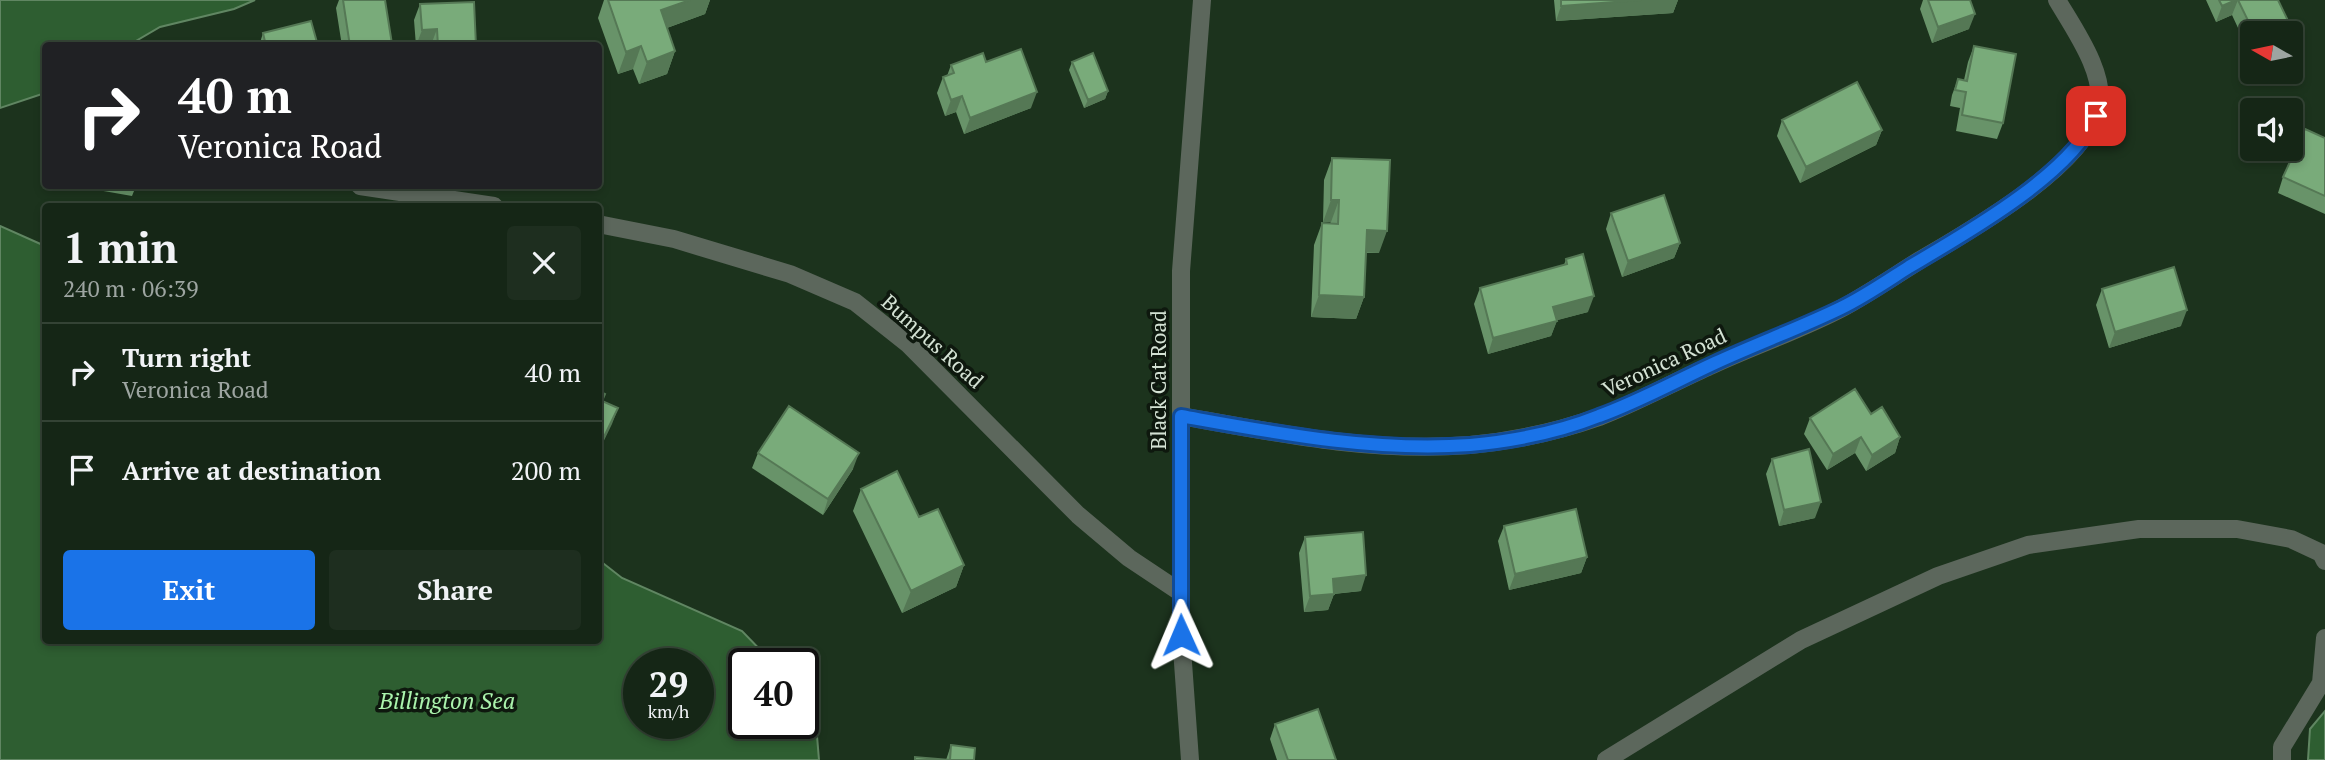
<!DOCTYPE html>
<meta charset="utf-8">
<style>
body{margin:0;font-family:"PT Serif",serif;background:#1e2e1f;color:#f1f3f6;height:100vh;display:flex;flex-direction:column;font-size:26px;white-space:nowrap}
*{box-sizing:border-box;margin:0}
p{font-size:23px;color:#9da5a1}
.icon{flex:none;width:38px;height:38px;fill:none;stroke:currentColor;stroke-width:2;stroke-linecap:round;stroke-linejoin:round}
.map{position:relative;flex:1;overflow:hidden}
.panel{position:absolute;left:42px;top:203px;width:560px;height:441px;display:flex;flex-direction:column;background:#152616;border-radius:7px;box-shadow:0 4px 10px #0003,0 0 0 2px #344335}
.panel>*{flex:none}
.top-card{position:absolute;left:42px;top:42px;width:560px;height:147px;border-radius:7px;box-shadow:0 4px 10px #0003,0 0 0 2px #344335;background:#202124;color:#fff;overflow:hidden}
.needle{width:46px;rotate:279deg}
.buttons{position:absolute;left:2240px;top:21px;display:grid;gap:14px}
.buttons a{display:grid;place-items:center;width:63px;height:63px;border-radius:7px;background:#152616;box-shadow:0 4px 10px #0003,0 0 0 2px #344335;font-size:35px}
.speed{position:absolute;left:623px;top:648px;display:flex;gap:14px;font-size:35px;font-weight:700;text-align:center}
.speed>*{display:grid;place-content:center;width:91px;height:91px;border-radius:50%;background:#152616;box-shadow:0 4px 10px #0003,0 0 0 2px #344335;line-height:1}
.speed small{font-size:18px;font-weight:400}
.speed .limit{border:4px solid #111;border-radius:10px;background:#fff;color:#111}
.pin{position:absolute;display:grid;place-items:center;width:60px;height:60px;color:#fff;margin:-30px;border-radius:14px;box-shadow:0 4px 10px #0006}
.me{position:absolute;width:77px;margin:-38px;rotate:359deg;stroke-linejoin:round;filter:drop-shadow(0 0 5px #0008)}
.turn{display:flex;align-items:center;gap:24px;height:147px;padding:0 21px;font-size:32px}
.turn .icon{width:91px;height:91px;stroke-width:2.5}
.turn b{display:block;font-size:49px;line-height:60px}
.round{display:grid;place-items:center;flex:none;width:74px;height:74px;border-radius:7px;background:#1e2e1f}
.summary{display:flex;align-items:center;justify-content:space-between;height:119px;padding:0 21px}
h1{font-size:42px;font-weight:800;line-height:52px}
.action{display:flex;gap:14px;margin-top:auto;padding:14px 21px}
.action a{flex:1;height:80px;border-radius:7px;background:#1a73e8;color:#fff;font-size:28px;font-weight:800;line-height:80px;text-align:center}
.action a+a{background:#1e2e1f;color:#f1f3f6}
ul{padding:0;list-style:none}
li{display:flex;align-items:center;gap:21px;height:98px;padding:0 21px;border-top:2px solid #344335}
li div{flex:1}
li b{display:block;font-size:26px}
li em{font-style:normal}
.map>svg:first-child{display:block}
.water{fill:#2e5e31;stroke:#608662;stroke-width:2;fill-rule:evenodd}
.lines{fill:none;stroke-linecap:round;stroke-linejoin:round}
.minor{stroke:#5c675c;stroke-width:18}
.tertiary{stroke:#5c675c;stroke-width:18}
.wall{fill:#689369}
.shaded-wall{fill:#557855}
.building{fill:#79ab7a;stroke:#557855;stroke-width:2}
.route-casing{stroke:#114b97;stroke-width:18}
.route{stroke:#1a73e8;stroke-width:12}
.labels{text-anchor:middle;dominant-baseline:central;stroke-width:7;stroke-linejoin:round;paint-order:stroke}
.street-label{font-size:21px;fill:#d4e2d4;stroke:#0e180e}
.water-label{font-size:23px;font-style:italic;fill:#abf4ad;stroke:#0e180e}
</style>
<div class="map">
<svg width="2325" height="760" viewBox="0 0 2325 760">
<rect width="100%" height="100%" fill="#1c331d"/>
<path class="water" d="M 0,0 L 255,0 L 234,9 L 160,27 L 129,45 L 46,46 L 45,93 L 0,108 Z
M 0,226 L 45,246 L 46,640 L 598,640 L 599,560 L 622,578 L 742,631 L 773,663 L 744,663 L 744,723 L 803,723 L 803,707 L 817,736 L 819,760 L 0,760 ZM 639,663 L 698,663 L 698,723 L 639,723 Z
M 2325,711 L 2325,760 L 2308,760 L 2310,729 Z"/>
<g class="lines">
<path class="minor" d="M 360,186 L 494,206
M 598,224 L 674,239 L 790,274 L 855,302 L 908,344 L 1078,515 L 1129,558 L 1180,592
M 1181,416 C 1276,433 1372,453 1470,445 C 1513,441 1559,431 1599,417 C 1636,403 1672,383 1708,367 C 1752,346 1801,330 1844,307 C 1869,293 1893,277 1917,262 C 1969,231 2081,169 2098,110 C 2108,76 2074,29 2057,0
M 1606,760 L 1801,640 L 1938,576 L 2028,545 L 2139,529 L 2237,529 L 2291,539 L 2321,553 L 2325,561
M 2282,760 L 2282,747 L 2321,683 L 2325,638"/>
<path class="tertiary" d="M 1190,760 L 1181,635 L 1181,271 L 1202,0"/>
</g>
<path class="wall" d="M 339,0 L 385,0 L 392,44 L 391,46 L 342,46 L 336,8 Z
M 604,0 L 710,0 L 705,14 L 667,28 L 675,51 L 667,74 L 639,84 L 633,69 L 618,74 L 598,18 Z
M 1554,0 L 1678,0 L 1673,13 L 1556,21 Z
M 1923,0 L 1970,0 L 1969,29 L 1932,43 L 1920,9 Z
M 2206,0 L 2278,0 L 2288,33 L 2252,33 L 2252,58 L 2232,15 L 2216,22 Z
M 420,4 L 476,46 L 416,46 L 414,20 Z
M 263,33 L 318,46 L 259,46 Z
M 1974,46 L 2003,123 L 1997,139 L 1956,131 L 1960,108 L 1950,106 L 1952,95 L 1958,79 L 1964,80 L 1968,62 Z
M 986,62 L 1031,108 L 964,134 L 956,112 L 945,116 L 937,93 L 943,77 L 947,76 L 951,65 Z
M 1072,62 L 1108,91 L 1105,99 L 1084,108 L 1069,70 Z
M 1782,120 L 1882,130 L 1876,145 L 1800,183 L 1777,136 Z
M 2325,138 L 2325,214 L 2278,193 L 2283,177 Z
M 1332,158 L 1379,253 L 1366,253 L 1364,297 L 1356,319 L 1311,317 L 1314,245 L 1322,223 L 1330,223 L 1331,222 L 1323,222 L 1324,180 Z
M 75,186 L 136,186 L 132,196 Z
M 1611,213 L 1680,243 L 1674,258 L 1622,277 L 1606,229 Z
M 1566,259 L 1588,312 L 1557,320 L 1551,336 L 1488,354 L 1474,304 L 1480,288 L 1564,265 Z
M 2102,289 L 2181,326 L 2109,348 L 2096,305 Z
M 1871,414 L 1900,437 L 1895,453 L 1866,471 L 1855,453 L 1827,470 L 1804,434 L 1810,418 Z
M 758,453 L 853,469 L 823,515 L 752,468 Z
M 1772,459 L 1815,518 L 1779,526 L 1766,474 Z
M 861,489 L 919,517 L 964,565 L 956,587 L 902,613 L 853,511 Z
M 1504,526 L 1587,557 L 1581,573 L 1509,590 L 1498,541 Z
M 1305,537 L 1361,591 L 1334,594 L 1328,610 L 1304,612 L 1299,553 Z
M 1275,724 L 1336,760 L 1277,760 L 1270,739 Z
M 951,745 L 974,760 L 914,760 L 915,757 L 946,760 Z"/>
<path class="shaded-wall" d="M 690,0 L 710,0 L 705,14 L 653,33 L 661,10 Z
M 1641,0 L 1678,0 L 1673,13 L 1556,21 L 1561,6 Z
M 2236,0 L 2238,0 L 2232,15 L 2216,22 L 2222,6 Z
M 1975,14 L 1969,29 L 1932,43 L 1938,27 Z
M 2291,27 L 2288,33 L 2278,33 Z
M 437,29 L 431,45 L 416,46 L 422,30 Z
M 641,46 L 633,69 L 618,74 L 626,52 Z
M 675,51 L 667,74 L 639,84 L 647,62 Z
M 1108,91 L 1105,99 L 1084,108 L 1088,100 Z
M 1037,92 L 1031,108 L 964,134 L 970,118 Z
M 962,96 L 956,112 L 945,116 L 951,100 Z
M 1882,130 L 1876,145 L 1800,183 L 1806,167 Z
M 1331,200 L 1339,200 L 1331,222 L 1323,222 Z
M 1367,230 L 1387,231 L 1379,253 L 1359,252 Z
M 1680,243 L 1674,258 L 1622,277 L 1628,261 Z
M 1319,295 L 1364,297 L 1356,319 L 1311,317 Z
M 1594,296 L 1588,312 L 1547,323 L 1553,307 Z
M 2187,310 L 2181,326 L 2109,348 L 2115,332 Z
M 1557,321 L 1551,336 L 1488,354 L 1493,338 Z
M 618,408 L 612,424 L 598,453 L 600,445 Z
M 1861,437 L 1855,453 L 1827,470 L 1833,454 Z
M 1900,437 L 1895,453 L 1866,471 L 1872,455 Z
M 859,453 L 853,469 L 823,515 L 828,499 Z
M 1821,502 L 1815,518 L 1779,526 L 1784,510 Z
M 1587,557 L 1581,573 L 1509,590 L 1515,574 Z
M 964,565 L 956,587 L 902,613 L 911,591 Z
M 1366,575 L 1361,591 L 1332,594 L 1334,594 L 1328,610 L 1304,612 L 1310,596 L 1333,579 Z"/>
<path class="building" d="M 343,0 L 385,0 L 392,44 L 380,46 L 350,46 Z
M 608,0 L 690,0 L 661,10 L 675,51 L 647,62 L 641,46 L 626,52 Z
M 1561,0 L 1641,0 L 1561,6 Z
M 1928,0 L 1970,0 L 1975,14 L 1938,27 Z
M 2219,0 L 2236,0 L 2222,6 Z
M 2238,0 L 2278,0 L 2291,27 L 2278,33 L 2254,33 Z
M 474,2 L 476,46 L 438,46 L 437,29 L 422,30 L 420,4 Z
M 311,21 L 318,46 L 266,46 L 263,33 Z
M 1974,46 L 2016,54 L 2003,123 L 1962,115 L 1966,92 L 1955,90 L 1958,79 L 1967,81 Z
M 1021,49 L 1037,92 L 970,118 L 962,96 L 951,100 L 943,77 L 954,73 L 951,65 L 983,53 L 986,62 Z
M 1093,53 L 1108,91 L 1088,100 L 1072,62 Z
M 1857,82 L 1882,130 L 1806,167 L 1782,120 Z
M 2305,129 L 2325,138 L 2325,196 L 2283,177 Z
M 1332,158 L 1390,160 L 1387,231 L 1367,230 L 1364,297 L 1319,295 L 1322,223 L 1338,224 L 1339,200 L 1331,200 Z
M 1664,195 L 1680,243 L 1628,261 L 1611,213 Z
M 1583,254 L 1594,296 L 1553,307 L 1557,321 L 1493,338 L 1480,288 L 1567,264 L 1566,259 Z
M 2174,267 L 2187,310 L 2115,332 L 2102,289 Z
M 1855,389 L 1871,414 L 1882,407 L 1900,437 L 1872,455 L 1861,437 L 1833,454 L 1810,418 Z
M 598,391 L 605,394 L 602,401 L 618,408 L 600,445 L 598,445 Z
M 789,406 L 859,453 L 828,499 L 758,453 Z
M 1809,449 L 1821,502 L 1784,510 L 1772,459 Z
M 897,471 L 919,517 L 938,509 L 964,565 L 911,591 L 861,489 Z
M 1576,509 L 1587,557 L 1515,574 L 1504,526 Z
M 1363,532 L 1366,575 L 1333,579 L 1334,594 L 1310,596 L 1305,537 Z
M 1318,709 L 1336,760 L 1288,760 L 1275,724 Z
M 951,745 L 975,748 L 974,760 L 915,760 L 915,757 L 950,760 Z"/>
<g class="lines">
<g class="route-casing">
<path id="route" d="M 1181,635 L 1181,416 C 1276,433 1372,452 1470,445 C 1513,441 1559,432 1599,416 C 1638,402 1676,381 1715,363 C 1756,344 1800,328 1841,308 C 1864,297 1887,281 1909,267 C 1963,235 2072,174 2096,116"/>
</g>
<use href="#route" class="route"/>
</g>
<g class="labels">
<g class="street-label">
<text transform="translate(933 341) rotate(42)">Bumpus Road</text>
<text transform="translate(1664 362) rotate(-25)">Veronica Road</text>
<text transform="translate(1158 380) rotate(-90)">Black Cat Road</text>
</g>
<g class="water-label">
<text x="447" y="700">Billington Sea</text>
</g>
</g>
</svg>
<div class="buttons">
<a><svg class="needle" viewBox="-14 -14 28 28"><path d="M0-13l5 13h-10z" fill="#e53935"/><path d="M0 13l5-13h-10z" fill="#9da5a1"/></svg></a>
<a><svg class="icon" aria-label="sound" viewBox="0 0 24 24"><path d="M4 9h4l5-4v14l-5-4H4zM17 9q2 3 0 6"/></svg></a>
</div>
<div class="speed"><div>29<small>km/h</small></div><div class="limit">40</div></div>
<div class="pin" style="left:2096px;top:116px;background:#d93025"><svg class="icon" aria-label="arrive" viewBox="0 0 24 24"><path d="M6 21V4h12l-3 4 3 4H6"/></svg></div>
<svg class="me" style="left:1181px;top:635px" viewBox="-20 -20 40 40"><path d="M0-17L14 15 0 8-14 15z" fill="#1a73e8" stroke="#fff" stroke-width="4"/></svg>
<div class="top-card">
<div class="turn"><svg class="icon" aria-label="right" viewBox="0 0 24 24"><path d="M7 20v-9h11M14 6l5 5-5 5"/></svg><div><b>40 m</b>Veronica Road</div></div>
</div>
<section class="panel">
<div class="summary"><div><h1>1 min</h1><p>240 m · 06:39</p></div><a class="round"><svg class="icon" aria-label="close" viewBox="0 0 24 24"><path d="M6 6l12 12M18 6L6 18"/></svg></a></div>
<ul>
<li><svg class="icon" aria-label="right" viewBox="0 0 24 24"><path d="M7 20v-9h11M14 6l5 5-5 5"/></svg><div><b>Turn right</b><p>Veronica Road</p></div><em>40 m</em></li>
<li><svg class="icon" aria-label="arrive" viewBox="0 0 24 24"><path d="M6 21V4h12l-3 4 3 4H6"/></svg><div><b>Arrive at destination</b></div><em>200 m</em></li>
</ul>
<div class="action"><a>Exit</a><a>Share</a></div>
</section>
</div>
